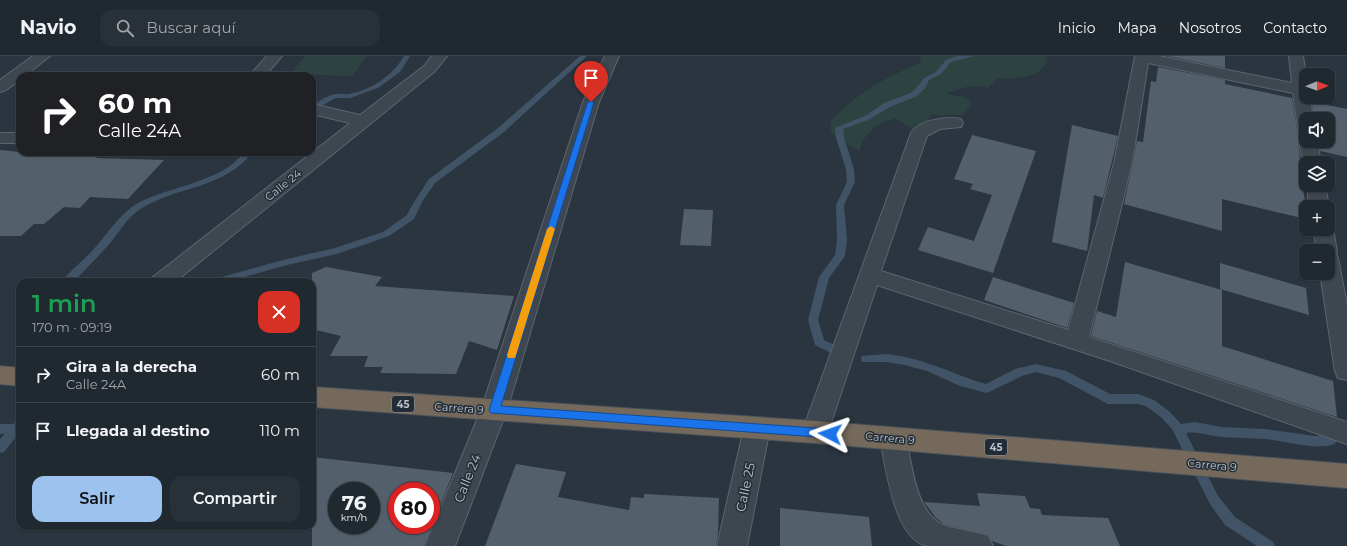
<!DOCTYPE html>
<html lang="es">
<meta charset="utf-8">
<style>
body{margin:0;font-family:Montserrat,sans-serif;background:#283038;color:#f1f3f6;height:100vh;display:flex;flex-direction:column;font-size:15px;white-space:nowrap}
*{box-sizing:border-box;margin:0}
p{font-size:13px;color:#a2a6ab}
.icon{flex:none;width:22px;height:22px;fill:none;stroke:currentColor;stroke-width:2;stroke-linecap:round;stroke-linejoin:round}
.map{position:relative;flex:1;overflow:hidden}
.drawer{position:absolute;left:16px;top:222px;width:300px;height:252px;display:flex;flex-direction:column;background:#202830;border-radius:12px;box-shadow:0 1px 3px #0004,0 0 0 1px #3d444c}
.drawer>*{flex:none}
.hud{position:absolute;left:16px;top:16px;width:300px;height:84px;border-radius:12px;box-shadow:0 1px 3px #0004,0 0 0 1px #3d444c;background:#202124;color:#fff;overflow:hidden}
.needle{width:26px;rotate:89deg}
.fabs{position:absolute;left:1299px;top:12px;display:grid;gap:8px}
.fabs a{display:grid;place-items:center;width:36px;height:36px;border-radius:8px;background:#202830;box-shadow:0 1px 3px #0004,0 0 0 1px #3d444c;font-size:20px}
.speed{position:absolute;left:328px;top:426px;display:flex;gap:8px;font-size:20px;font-weight:700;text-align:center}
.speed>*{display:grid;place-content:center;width:52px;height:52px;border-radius:50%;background:#202830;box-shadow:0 1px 3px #0004,0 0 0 1px #3d444c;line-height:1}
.speed small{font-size:10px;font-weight:400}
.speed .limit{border:6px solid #d22;background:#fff;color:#111}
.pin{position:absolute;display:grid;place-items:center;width:34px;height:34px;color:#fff;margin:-41px -17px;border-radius:50% 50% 50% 0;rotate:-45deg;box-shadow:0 0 4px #0007}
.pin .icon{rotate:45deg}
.me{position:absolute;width:44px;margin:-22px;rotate:274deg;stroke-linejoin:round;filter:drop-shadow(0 0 3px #0008)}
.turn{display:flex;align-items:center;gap:14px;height:84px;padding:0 16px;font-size:18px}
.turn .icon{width:52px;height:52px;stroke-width:2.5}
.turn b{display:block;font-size:28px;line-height:34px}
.round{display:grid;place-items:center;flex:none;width:42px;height:42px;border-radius:12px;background:#283038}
.overview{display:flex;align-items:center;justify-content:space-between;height:68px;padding:0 16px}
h1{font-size:24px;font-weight:600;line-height:30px;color:#1e9e55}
.button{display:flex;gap:8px;margin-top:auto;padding:8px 16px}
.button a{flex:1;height:46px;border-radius:12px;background:#9cc2ee;color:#111;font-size:16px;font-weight:600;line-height:46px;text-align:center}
.button a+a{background:#283038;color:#f1f3f6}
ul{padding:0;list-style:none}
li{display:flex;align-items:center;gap:12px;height:56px;padding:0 16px;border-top:1px solid #3d444c}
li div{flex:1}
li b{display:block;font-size:15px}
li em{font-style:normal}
header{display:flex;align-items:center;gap:24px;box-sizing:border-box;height:56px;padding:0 20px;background:#202830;border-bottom:1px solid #3d444c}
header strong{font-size:19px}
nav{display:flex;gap:22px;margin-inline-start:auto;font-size:14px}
.search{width:280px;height:36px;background:#283038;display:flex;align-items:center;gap:10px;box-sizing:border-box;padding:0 14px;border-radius:12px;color:#a2a6ab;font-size:15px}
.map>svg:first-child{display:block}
.green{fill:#2d4342}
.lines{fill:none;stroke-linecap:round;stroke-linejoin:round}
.stream{fill:#415467;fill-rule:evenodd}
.building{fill:#53606b;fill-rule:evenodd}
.minor-casing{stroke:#5c656e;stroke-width:2}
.highway-casing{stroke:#49525b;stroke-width:2}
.minor{fill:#3e4750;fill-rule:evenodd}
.highway{fill:#75695c;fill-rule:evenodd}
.route{fill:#1a73e8;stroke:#114b97}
.slow{fill:#f59e0b}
.labels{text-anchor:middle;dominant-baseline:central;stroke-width:3;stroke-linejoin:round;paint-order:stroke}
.shield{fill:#222c36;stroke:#8d959e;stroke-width:1}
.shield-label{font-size:10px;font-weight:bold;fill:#bbc2ca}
.street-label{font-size:11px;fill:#bbc2ca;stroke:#222c36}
.near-street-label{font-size:13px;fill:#bbc2ca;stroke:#222c36}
</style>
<header>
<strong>Navio</strong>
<div class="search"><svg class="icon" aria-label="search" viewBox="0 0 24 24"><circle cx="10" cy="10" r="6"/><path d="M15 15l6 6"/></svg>Buscar aquí</div>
<nav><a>Inicio</a><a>Mapa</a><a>Nosotros</a><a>Contacto</a></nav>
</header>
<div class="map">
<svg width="1347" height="490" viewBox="0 0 1347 490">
<rect width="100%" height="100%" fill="#2a3540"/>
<path class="green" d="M 305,0 L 367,0 L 352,20 L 290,18 Z
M 920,0 L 1044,0 L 1048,1 C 1043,23 1017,23 998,22 L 988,32 C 975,27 959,32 946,38 L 966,41 L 972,48 L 963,59 L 931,59 L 924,71 L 913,73 L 895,62 L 875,70 L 863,84 L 859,95 L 831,77 L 831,65 C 859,35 884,23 921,6 Z"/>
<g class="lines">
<path class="stream" d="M 404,0 L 410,0 L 400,16 L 378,32 L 350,42 L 336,42 L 312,55 L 312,50 C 319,45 328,39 337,38 C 341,37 345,39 349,38 C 372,34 393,19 404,0 Z
M 580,0 L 587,0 L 504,76 L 435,127 L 422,146 L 414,163 L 389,180 L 337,198 L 287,209 L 226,226 L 209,226 L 211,224 L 287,203 L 335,192 L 383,176 L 407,159 L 414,146 L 429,123 L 498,72 Z
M 957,0 L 974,0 L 951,6 L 941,18 L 929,24 L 925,32 L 917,40 L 890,51 L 868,64 L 843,73 L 844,82 L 854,113 L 855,126 L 844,149 L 847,184 L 845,200 L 829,222 L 818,264 L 824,284 L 839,291 L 840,294 L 839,297 L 831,297 L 815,289 L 808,264 L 819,221 L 835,199 L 837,184 L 836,149 L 847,126 L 846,113 L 836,82 L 835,72 L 867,59 L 884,47 L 911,37 L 919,29 L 924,22 L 936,16 L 946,4 Z
M 244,96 L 252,96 C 226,133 175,130 139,154 C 127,162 120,175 111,186 C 99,200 86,213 73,226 L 62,226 C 69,215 83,205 92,195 C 107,179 119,158 138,147 C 170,130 223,126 244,96 Z
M 886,298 C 902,300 917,303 932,309 C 951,315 967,323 986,328 L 1015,313 L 1036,308 L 1066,315 L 1110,338 L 1138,338 L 1154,344 L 1170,356 L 1181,368 L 1195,366 L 1221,371 L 1265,373 L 1315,380 L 1331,379 L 1335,380 L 1337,384 L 1335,388 C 1314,395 1287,385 1265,383 C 1251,382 1236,382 1222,381 C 1209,380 1198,375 1186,377 L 1218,440 L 1235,461 L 1273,486 L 1275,490 L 1257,490 L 1225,469 L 1210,448 L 1172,373 L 1162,362 L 1146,350 L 1138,348 L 1108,348 L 1059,322 L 1036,316 L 1022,320 L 987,337 L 960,330 L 927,315 L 905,309 L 886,306 L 862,306 L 861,303 L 862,300 Z
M 20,363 L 20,376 L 4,396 L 0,397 L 0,383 L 5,378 L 0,378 L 0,368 L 13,368 Z"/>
</g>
<path class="building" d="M 1167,0 L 1225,0 L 1225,12 Z
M 1158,11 L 1225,24 L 1225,28 L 1292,42 L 1297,73 L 1300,77 L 1306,78 L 1301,80 L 1298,85 L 1300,105 L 1298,105 L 1306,151 L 1306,163 L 1222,143 L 1222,175 L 1124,148 L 1133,107 L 1137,85 L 1143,86 L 1151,25 L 1156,26 Z
M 1312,46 L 1347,53 L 1347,101 L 1320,95 L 1319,85 L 1328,85 L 1328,63 L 1314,63 Z
M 1072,69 L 1118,80 L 1103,142 L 1094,139 L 1087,195 L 1052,186 Z
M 972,79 L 1036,95 L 993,217 L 918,194 L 928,171 L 974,185 L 992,139 L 970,133 L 973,128 L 954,123 Z
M 0,94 L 20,96 L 102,96 L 96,102 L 164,104 L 128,143 L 90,141 L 80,152 L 64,151 L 44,168 L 34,168 L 21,180 L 0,180 Z
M 684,153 L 713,154 L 711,190 L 680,189 Z
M 1125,206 L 1222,234 L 1222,290 L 1333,325 L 1337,361 L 1091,280 L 1097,255 L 1116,261 Z
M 1220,207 L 1306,232 L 1309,259 L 1220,233 Z
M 326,211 L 382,221 L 375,230 L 514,240 L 497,294 L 469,285 L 456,318 L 380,317 L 383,311 L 364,311 L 368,300 L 330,300 L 341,280 L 312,273 L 312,217 Z
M 993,221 L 1074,247 L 1067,272 L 984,244 Z
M 312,401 L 453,417 L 424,490 L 312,490 ZM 337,435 L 371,435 L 371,469 L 337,469 ZM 397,435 L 431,435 L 431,469 L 397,469 Z
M 516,408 L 566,416 L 558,441 L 629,454 L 631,441 L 644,442 L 644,438 L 719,442 L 718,478 L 716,490 L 485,490 Z
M 977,437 L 1025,440 L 1030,452 L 1040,453 L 1042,459 L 1108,462 L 1120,490 L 1006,490 L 992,485 L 988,479 L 944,468 L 936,462 L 924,446 L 980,450 Z
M 780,452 L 869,461 L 872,490 L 780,490 Z"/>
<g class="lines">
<g class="minor-casing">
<path id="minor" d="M 33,0 L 50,0 L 25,20 L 20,20 L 20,24 L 6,34 L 0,36 L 0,24 Z
M 267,0 L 282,0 L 265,20 L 249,20 Z
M 432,0 L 447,0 L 434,16 L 175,226 L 150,226 L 153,221 L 350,67 L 312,58 L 312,48 L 360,59 L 424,10 Z
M 605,0 L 619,0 L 599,46 L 507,354 L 455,490 L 425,490 L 481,354 L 583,46 Z
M 1135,0 L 1159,0 L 1292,27 L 1289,0 L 1303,0 L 1306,19 L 1306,41 L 1310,41 L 1313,63 L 1306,63 L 1306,77 L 1300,76 L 1298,72 L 1293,37 L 1148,7 L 1132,107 L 1089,281 L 1347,366 L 1347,388 L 1107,304 L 877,229 L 828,376 L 824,384 L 815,387 L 806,384 L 802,376 L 911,77 C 919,64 947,60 961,63 L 963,67 L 961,71 L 940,73 L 927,80 L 881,215 L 1068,274 L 1114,107 Z
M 0,77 L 20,77 L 20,87 L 0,87 Z
M 1306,80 L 1306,85 L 1317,85 L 1321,107 L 1306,107 L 1306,111 L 1303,107 L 1299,85 L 1302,81 Z
M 1307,129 L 1325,129 L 1329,151 L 1328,152 L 1309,151 Z
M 1328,168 L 1333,173 L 1337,195 L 1336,198 L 1338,202 L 1347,249 L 1347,324 L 1338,322 L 1335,315 L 1320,217 L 1328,217 L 1328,195 L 1317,195 L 1313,173 L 1328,173 Z
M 757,361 L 766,364 L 770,372 L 747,490 L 717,490 L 744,372 L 748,364 Z
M 893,372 L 902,375 L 906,383 C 912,408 916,459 944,469 C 958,474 974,475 988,480 L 993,490 C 974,490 946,490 928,490 C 894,485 886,410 880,383 L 884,375 Z"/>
</g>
<g class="highway-casing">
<path id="highway" d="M 0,310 L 20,312 L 20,330 L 0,328 Z
M 312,331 L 815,365 L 1347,408 L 1347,432 L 815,387 L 312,351 Z"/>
</g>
<use href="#minor" class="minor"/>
<use href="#highway" class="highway"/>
</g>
<path class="route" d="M 588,45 L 594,46 L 501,350 L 830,373 L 834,375 L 836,378 L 834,381 L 830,382 L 491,357 L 489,354 Z"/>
<path class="slow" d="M 551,170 L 555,173 L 516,299 L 515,302 L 508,302 L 507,299 L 547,173 Z"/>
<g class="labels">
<g class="shield">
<rect x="392" y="340" width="22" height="16" rx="3"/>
<rect x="985" y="383" width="22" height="16" rx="3"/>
</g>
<g class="shield-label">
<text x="403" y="348">45</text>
<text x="996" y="391">45</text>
</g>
<g class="street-label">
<text transform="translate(283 129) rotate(-39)">Calle 24</text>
<text transform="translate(459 352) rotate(4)">Carrera 9</text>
<text transform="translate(890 382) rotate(5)">Carrera 9</text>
<text transform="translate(1212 409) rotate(5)">Carrera 9</text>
</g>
<g class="near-street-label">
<text transform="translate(467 422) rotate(-68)">Calle 24</text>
<text transform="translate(745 431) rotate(-78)">Calle 25</text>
</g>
</g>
</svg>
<div class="fabs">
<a><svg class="needle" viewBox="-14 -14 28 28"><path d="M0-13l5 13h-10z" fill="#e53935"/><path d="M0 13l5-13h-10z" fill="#a2a6ab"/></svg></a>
<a><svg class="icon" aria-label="sound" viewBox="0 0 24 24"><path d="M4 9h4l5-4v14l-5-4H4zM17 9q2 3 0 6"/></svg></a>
<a><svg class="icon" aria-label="layers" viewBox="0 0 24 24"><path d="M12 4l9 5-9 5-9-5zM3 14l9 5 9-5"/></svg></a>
<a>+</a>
<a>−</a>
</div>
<div class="speed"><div>76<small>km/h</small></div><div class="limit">80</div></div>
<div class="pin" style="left:591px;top:46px;background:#d93025"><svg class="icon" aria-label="arrive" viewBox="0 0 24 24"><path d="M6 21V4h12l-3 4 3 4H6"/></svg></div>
<svg class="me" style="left:830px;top:378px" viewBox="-20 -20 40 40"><path d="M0-17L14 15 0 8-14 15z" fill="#1a73e8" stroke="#fff" stroke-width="4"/></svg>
<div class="hud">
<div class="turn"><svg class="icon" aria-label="right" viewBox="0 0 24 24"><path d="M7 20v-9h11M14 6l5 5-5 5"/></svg><div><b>60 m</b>Calle 24A</div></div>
</div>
<section class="drawer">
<div class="overview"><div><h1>1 min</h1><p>170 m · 09:19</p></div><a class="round" style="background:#d93025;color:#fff"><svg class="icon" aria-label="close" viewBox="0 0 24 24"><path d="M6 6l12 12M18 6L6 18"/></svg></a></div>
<ul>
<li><svg class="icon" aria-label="right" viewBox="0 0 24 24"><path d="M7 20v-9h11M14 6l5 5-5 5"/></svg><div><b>Gira a la derecha</b><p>Calle 24A</p></div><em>60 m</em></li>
<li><svg class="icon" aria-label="arrive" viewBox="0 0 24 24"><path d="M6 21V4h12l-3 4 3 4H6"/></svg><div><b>Llegada al destino</b></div><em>110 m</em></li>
</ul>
<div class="button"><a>Salir</a><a>Compartir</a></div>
</section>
</div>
